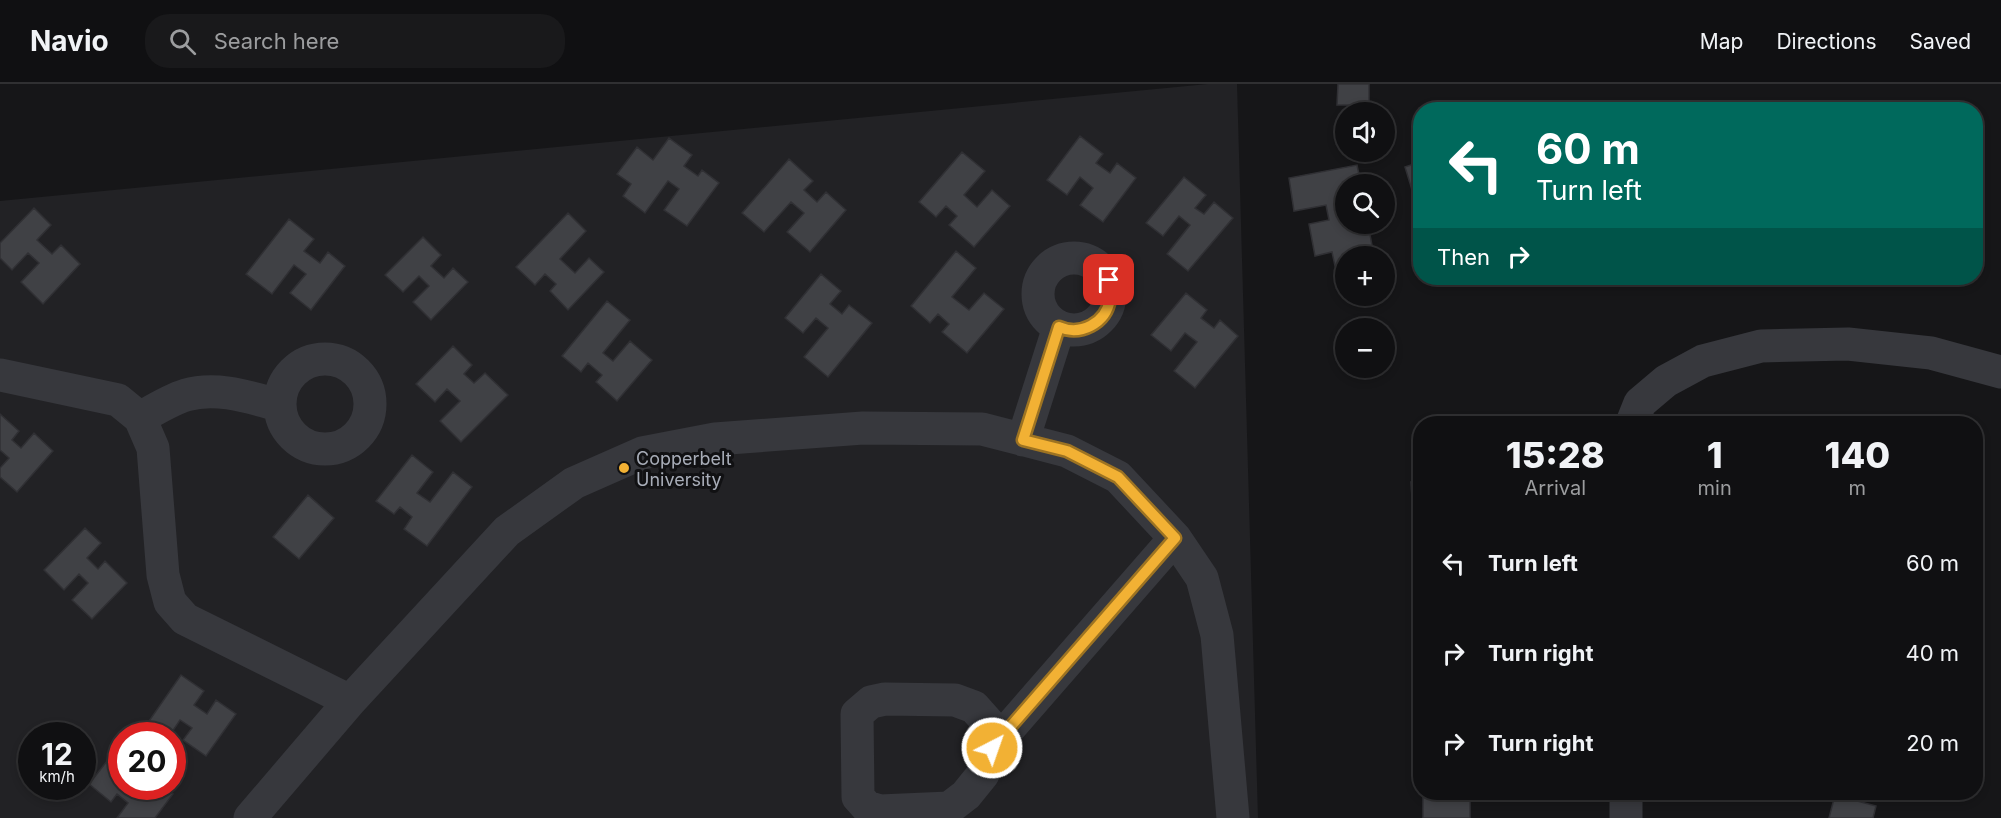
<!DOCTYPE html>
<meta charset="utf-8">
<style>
body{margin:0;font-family:Inter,sans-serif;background:#19191b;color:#f1f3f6;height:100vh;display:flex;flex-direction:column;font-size:22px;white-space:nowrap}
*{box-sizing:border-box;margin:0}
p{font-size:20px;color:#9c9d9f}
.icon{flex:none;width:33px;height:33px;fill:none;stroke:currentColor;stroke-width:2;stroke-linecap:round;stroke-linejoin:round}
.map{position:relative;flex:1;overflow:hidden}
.drawer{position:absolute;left:1413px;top:332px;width:570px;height:384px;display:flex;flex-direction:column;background:#101012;border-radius:24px;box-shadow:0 3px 9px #0003,0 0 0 2px #303032}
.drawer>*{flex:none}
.guide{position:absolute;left:1413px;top:18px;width:570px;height:183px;border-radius:24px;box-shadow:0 3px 9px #0003,0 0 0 2px #303032;background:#00695c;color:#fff;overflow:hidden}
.buttons{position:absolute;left:1335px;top:18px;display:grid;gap:12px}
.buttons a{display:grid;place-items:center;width:60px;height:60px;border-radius:50%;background:#101012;box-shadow:0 3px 9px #0003,0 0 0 2px #303032;font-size:30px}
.speed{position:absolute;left:18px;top:638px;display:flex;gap:12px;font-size:30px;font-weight:700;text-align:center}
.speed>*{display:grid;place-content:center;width:78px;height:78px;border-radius:50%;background:#101012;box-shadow:0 3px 9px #0003,0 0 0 2px #303032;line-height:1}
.speed small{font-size:15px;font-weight:400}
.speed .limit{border:9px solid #d22;background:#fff;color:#111}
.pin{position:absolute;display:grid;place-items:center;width:51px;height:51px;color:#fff;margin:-26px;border-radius:12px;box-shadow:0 3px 9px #0006}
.me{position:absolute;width:66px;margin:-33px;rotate:41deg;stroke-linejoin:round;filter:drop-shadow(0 0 4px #0008)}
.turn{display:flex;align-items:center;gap:21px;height:126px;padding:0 24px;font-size:27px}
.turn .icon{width:78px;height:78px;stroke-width:2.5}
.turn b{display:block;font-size:42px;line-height:51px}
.then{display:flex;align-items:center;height:57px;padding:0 24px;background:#0003;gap:12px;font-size:22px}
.eta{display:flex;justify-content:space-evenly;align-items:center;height:102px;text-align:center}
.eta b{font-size:36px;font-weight:800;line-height:42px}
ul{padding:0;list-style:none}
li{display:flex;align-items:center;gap:18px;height:90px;padding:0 24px}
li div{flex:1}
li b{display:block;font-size:22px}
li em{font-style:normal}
header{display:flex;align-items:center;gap:36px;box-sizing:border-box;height:84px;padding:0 30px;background:#101012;border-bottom:2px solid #303032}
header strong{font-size:28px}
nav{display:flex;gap:33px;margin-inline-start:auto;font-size:21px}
.search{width:420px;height:54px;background:#19191b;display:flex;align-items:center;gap:15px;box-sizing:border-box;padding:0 21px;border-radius:24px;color:#9c9d9f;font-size:22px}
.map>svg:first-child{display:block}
.built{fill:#222225;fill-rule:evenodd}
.building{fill:#404145;stroke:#303034;stroke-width:1.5}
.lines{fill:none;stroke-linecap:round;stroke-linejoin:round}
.minor{stroke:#37383d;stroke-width:33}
.route-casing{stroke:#9d7322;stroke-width:15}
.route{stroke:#f2b134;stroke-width:10}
.poi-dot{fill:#f2b134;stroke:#111113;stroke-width:2}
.labels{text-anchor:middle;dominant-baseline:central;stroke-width:6;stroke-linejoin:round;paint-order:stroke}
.poi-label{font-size:18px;fill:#a8adb8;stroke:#111113;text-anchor:start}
</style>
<header>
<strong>Navio</strong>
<div class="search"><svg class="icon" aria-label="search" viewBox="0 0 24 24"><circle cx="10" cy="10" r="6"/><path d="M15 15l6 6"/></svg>Search here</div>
<nav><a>Map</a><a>Directions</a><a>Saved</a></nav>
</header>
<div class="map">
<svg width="2001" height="734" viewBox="0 0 2001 734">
<rect width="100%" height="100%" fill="#161618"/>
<path class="built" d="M 1208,0 L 1237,0 L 1258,734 L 0,734 L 0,117 ZM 32,651 L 82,651 L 82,702 L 32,702 ZM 122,651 L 172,651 L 172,702 L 122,702 Z"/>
<path class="building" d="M 1338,0 L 1369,0 L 1369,21 L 1337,21 Z
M 1080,52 L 1103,70 L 1096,79 L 1110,89 L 1117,79 L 1136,94 L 1103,138 L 1080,121 L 1093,104 L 1080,93 L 1067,111 L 1047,96 Z
M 669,54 L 692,71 L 684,82 L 698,92 L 702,86 L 719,99 L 687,142 L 664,126 L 679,105 L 668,97 L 645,129 L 623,112 L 631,100 L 617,90 L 637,63 L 653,76 Z
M 962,68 L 985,87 L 964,111 L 977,123 L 992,106 L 1010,122 L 974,163 L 949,141 L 957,132 L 946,122 L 936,133 L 919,118 Z
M 789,75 L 813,97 L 804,106 L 817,118 L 826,108 L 846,126 L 810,168 L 787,148 L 804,129 L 791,118 L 764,148 L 742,129 Z
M 1420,78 L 1420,132 L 1405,83 Z
M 1357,81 L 1361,100 L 1346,100 L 1346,140 L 1368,140 L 1374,172 L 1346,172 L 1346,180 L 1335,182 L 1332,168 L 1315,172 L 1309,140 L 1329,136 L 1326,121 L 1294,127 L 1289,94 Z
M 1184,93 L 1206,111 L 1195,124 L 1204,130 L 1214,118 L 1233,134 L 1188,187 L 1167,170 L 1190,141 L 1179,132 L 1163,152 L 1146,139 Z
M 34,124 L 51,141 L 37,156 L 52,170 L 61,161 L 80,180 L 43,220 L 21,198 L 39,179 L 28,169 L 12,186 L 0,174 L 0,159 Z
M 568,129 L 586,147 L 560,175 L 575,189 L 589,174 L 604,188 L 568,226 L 550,207 L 556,200 L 545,190 L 535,201 L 516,183 Z
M 289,135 L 314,155 L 304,167 L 320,179 L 328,168 L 345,182 L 311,226 L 290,209 L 306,190 L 294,181 L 272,210 L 246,190 Z
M 423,153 L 441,171 L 431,182 L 444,194 L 453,184 L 468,198 L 431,236 L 413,218 L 429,202 L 419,192 L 403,208 L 385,191 Z
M 956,167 L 976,184 L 952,213 L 969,226 L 984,209 L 1004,225 L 967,269 L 942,248 L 949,240 L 938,230 L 930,239 L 911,222 Z
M 821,190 L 841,207 L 830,220 L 842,230 L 849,221 L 872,239 L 828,293 L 804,273 L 828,244 L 816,234 L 803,249 L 785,234 Z
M 1186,209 L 1207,226 L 1201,234 L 1214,244 L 1220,236 L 1238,252 L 1195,304 L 1174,287 L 1197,258 L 1185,249 L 1171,267 L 1151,251 Z
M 607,217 L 630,236 L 603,269 L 613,277 L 630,257 L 652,276 L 617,317 L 596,298 L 602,291 L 588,279 L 581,288 L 562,272 Z
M 453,262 L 472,281 L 464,290 L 474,299 L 485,289 L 508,311 L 461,358 L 440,337 L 460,317 L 447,305 L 435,318 L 416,300 Z
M 0,330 L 19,347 L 12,356 L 21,364 L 34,349 L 53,367 L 17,408 L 0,393 L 0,384 L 9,374 L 0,366 Z
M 412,371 L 433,388 L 417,409 L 430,418 L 453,388 L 472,403 L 427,462 L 404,445 L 412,433 L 400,423 L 394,430 L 376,417 Z
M 1411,398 L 1420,398 L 1420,511 L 1418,511 Z
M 308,411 L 334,434 L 299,475 L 273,453 Z
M 85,444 L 101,459 L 87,474 L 98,485 L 105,477 L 127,499 L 92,535 L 72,516 L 88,499 L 79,490 L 64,506 L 44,486 Z
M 181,591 L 204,607 L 194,621 L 207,630 L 216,616 L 236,630 L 206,672 L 183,656 L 192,644 L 180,636 L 170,651 L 149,637 Z
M 122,658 L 122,702 L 134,702 L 144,710 L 150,702 L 162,702 L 173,710 L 155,734 L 117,734 L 128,719 L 117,710 L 111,718 L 89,700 Z
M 1423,708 L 1470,708 L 1470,734 L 1423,734 Z
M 1835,711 L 1876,722 L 1873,734 L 1829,734 Z"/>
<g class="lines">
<path class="minor" d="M1038 210a36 36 0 1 1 72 0a36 36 0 1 1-72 0Z
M280 320a45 45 0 1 1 90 0a45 45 0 1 1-90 0Z
M 0,291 L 118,316 L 140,334 L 153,364 L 163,491 L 170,518 L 185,535 L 350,617
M 140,334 C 154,326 170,316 186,311 C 216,302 249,313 278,321
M 1632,339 L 1640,319 L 1666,297 L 1703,277 L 1761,262 L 1848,260 L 1931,269 L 2001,288
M 1023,356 L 1059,243
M 885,615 L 955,616 L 974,623 L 990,641 L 992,664 L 983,690 L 966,711 L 949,724 L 880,727 L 867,723 L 858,713 L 857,630 L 871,618 Z
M 992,664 L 1175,454
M 1626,708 L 1626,734
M 250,734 L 350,617 L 507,447 L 574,399 L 642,369 L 715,355 L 863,344 L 982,345 L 1067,367 L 1118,393 L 1175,454 L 1202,494 L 1217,551 L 1233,734"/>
</g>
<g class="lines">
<g class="route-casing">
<path id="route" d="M 992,664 L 1175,454 L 1118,393 L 1067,367 L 1023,356 L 1059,243 C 1080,252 1106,240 1110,215 C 1111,210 1109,202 1109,196"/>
</g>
<use href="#route" class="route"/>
</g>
<circle class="poi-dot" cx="624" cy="384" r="6"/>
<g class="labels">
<g class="poi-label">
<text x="636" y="374">Copperbelt<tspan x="636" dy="21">University</tspan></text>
</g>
</g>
</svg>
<div class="buttons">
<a><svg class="icon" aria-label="sound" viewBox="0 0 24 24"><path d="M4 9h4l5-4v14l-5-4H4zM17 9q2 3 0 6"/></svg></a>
<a><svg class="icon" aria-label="search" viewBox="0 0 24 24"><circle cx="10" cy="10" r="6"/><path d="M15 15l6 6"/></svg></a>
<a>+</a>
<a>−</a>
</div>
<div class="speed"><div>12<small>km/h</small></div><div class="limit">20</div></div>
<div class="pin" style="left:1109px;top:196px;background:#d93025"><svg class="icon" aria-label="arrive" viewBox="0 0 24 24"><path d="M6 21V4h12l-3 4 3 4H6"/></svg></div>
<svg class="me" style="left:992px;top:664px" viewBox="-20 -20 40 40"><circle r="17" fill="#f2b134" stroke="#fff" stroke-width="3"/><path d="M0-11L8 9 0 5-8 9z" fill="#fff"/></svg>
<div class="guide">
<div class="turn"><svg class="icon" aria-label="left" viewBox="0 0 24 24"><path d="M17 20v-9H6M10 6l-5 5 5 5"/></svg><div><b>60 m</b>Turn left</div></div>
<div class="then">Then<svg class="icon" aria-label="right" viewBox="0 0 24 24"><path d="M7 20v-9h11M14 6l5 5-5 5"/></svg></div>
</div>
<section class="drawer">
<div class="eta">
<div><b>15:28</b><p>Arrival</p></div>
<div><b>1</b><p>min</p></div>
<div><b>140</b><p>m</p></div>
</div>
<ul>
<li><svg class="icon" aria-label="left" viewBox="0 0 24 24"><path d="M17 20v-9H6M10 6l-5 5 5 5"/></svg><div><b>Turn left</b></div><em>60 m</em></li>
<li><svg class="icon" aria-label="right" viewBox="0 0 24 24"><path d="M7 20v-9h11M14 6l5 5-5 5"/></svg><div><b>Turn right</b></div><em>40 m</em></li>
<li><svg class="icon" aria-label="right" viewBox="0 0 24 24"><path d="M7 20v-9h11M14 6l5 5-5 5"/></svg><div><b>Turn right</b></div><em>20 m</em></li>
</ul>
</section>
</div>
